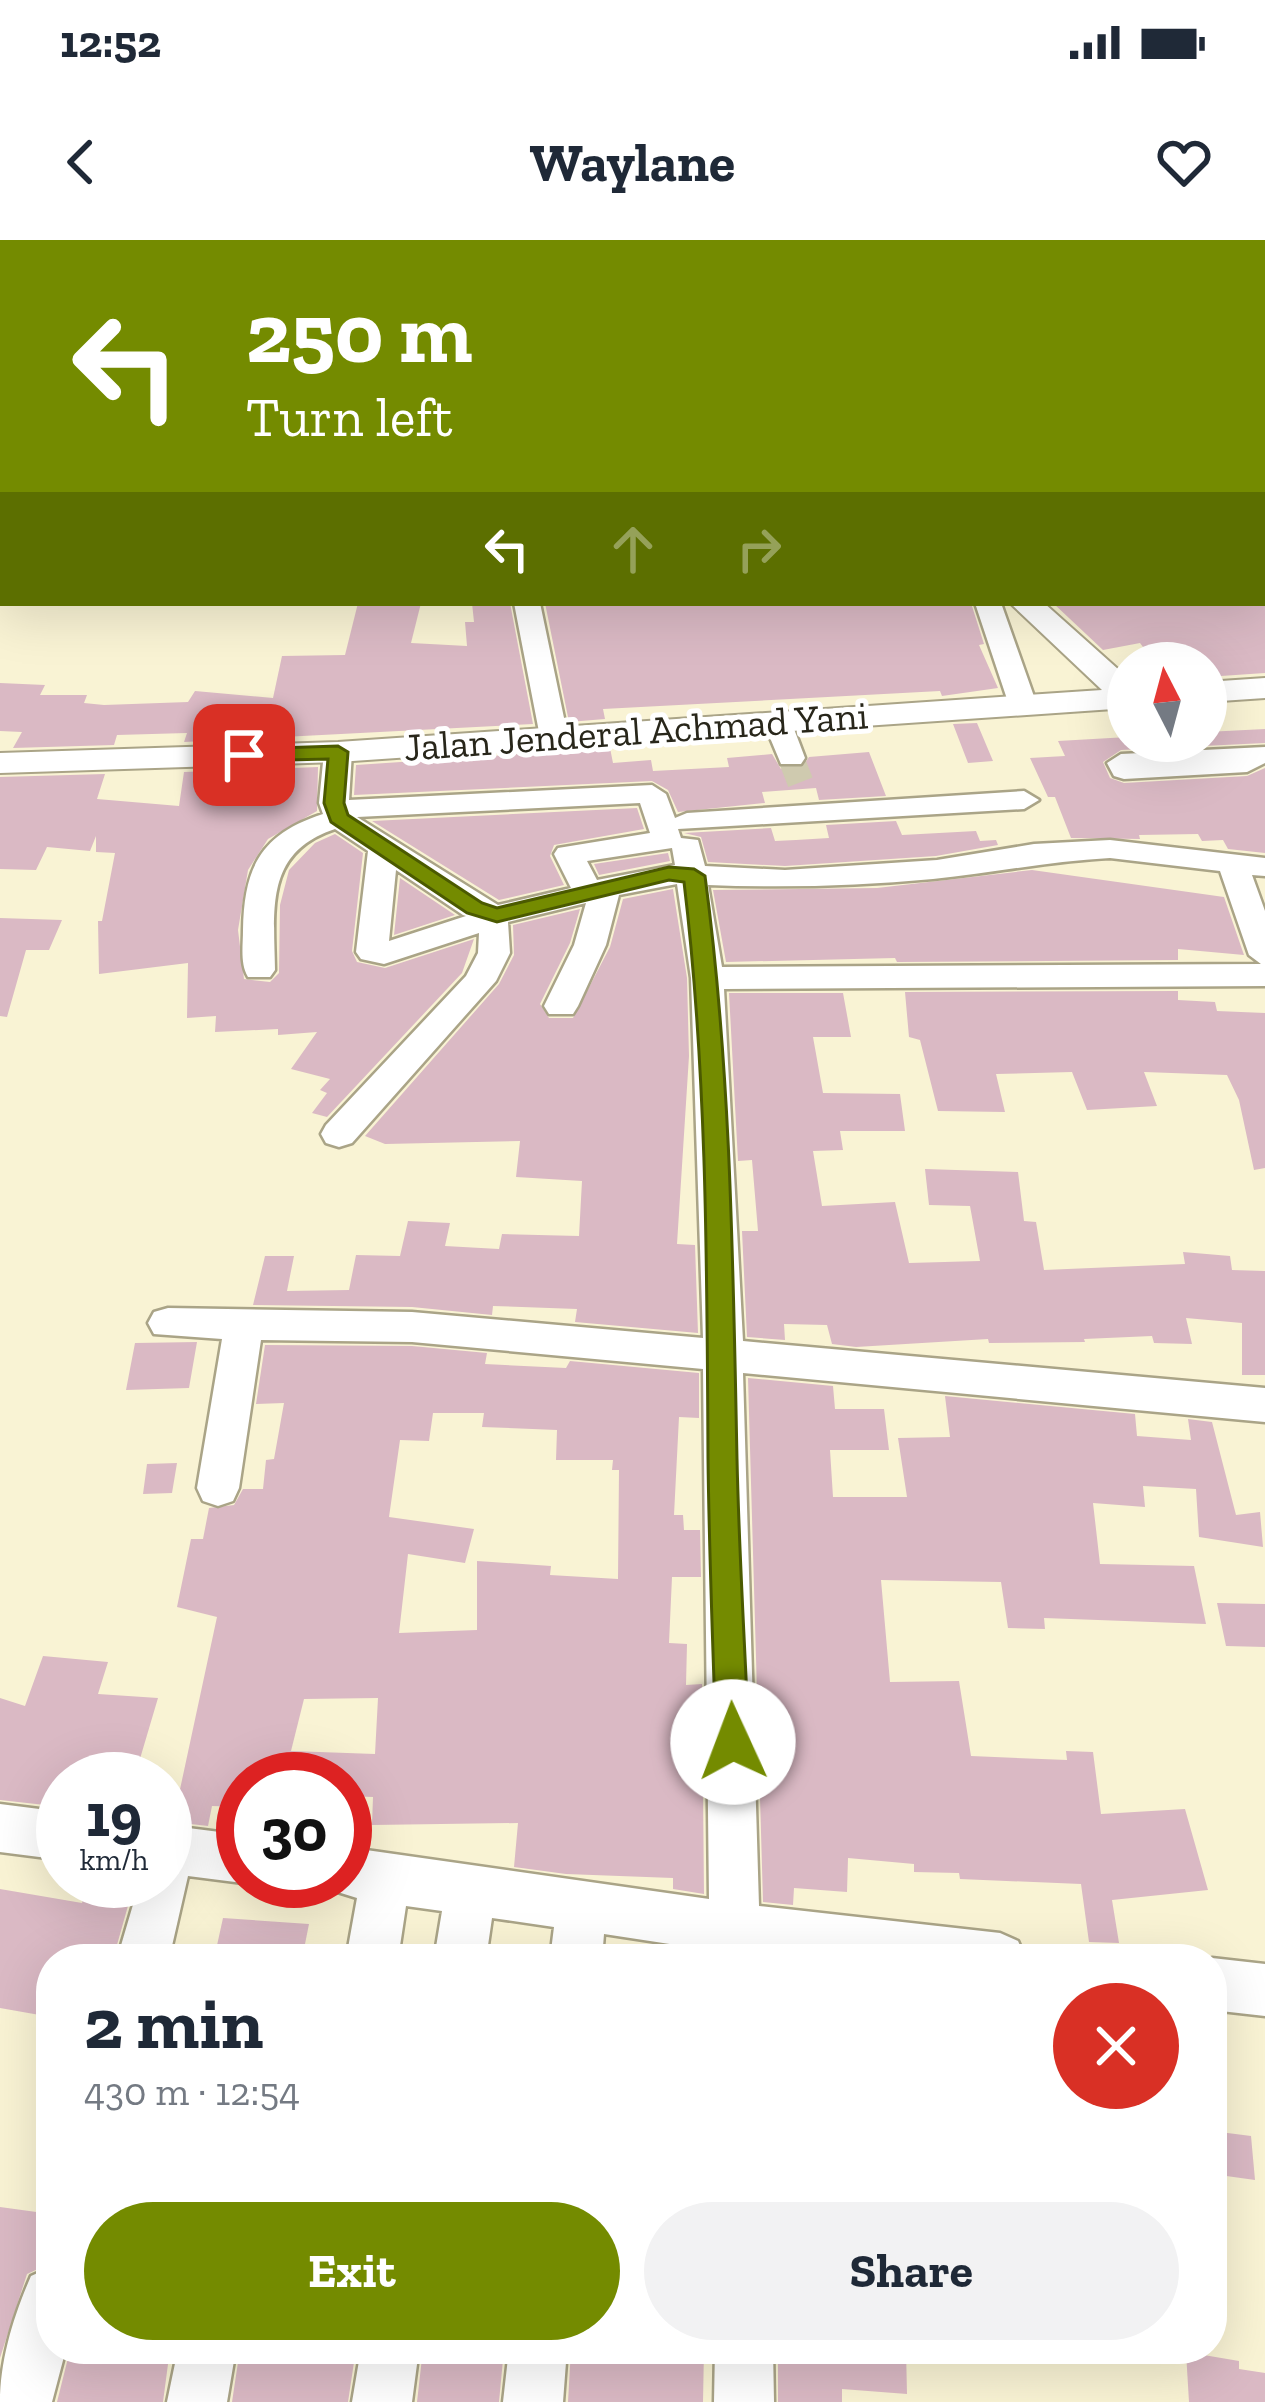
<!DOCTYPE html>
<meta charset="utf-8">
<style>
body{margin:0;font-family:"Zilla Slab",serif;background:#f2f2f3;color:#1f2937;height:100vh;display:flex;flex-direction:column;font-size:45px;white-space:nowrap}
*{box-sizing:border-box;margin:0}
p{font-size:39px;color:#747a83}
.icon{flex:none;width:66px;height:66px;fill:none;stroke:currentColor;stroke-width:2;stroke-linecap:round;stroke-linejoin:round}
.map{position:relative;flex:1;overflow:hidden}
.details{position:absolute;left:36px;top:1704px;width:1191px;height:420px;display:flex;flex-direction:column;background:#fff;border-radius:48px;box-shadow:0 12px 48px #0002}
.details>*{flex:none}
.top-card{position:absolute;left:0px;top:0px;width:1266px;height:366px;box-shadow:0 12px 48px #0002;background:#748b00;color:#fff;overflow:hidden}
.needle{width:78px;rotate:354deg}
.controls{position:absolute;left:1107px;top:402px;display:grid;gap:24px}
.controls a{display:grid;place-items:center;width:120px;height:120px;border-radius:50%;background:#fff;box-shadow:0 12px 48px #0002;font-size:60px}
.speed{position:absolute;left:36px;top:1512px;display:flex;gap:24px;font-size:60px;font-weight:700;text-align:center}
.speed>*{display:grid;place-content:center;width:156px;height:156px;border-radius:50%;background:#fff;box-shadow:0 12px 48px #0002;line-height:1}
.speed small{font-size:30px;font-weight:400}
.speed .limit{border:18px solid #d22;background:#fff;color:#111}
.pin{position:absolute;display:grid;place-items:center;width:102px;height:102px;color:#fff;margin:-51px;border-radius:24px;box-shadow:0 6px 18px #0006}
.me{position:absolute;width:132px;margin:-66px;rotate:358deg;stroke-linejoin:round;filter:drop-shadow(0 0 9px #0008)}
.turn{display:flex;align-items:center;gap:42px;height:252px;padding:0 48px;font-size:54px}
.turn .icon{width:156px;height:156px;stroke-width:2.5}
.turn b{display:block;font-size:84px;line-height:102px}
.lanes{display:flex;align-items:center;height:114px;padding:0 48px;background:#0003;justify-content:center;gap:60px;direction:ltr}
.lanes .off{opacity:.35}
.round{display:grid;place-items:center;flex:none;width:126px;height:126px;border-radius:63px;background:#f2f2f3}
.headline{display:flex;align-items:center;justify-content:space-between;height:204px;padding:0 48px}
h1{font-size:72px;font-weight:700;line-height:90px}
.cta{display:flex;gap:24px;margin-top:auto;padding:24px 48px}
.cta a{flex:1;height:138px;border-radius:72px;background:#748b00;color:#fff;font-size:48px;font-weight:700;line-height:138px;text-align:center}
.cta a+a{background:#f2f2f3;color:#1f2937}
.status{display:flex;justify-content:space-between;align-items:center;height:84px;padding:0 60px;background:#fff;direction:ltr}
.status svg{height:33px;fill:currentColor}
header{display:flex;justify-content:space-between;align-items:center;height:156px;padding:0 48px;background:#fff;font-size:54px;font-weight:700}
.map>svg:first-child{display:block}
.building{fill:#dab9c4;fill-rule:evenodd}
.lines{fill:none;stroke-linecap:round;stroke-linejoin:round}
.minor-tunnel{stroke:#cfcaaf;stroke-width:26;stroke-dasharray:26 14;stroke-linecap:butt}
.minor-casing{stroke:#aaa487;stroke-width:5}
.major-casing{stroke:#aaa487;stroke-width:4}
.minor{fill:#fff;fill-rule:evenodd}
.major{fill:#fff;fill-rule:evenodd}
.route{fill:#748b00;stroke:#4b5a00;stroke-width:3}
.labels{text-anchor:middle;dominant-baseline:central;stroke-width:10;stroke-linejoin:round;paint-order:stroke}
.far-street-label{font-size:39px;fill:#28261a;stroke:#fff}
</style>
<div class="status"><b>12:52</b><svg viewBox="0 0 49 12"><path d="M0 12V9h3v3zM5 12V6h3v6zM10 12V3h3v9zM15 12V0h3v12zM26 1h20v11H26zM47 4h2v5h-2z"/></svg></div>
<header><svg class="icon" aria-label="back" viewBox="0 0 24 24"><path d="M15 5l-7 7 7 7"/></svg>Waylane<svg class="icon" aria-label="heart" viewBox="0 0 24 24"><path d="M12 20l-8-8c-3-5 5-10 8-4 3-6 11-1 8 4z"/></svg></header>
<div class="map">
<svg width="1265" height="2162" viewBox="0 0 1265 2162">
<rect width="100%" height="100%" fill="#f9f3d4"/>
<path class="building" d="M 1265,362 L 1265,433 L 1206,437 L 1206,423 L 1155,423 L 1140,403 L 1103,410 L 1053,363 Z
M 358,363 L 421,363 L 411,403 L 467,406 L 465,382 L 474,382 L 472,363 L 510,363 L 533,484 L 184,502 L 187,493 L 117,495 L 114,505 L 13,508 L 22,492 L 0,491 L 0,443 L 45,445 L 40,455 L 87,455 L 84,463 L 104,465 L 188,462 L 195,451 L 273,458 L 282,416 L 345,415 Z
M 545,363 L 971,363 L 984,404 L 979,405 L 998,448 L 942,456 L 940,451 L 603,469 L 605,479 L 569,482 Z
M 977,483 L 993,521 L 968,523 L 953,484 Z
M 1265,489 L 1265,503 L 1121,510 L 1103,522 L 1110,538 L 1124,543 L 1247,536 L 1265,528 L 1265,613 L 1228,609 L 1223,600 L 1202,601 L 1198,594 L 1139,595 L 1140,599 L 1071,598 L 1055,557 L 1048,557 L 1030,518 L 1065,516 L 1058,501 L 1128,497 L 1128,501 L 1206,501 L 1206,492 Z
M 610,508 L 613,523 L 651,520 L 653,531 L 729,527 L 727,518 L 772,514 L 781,529 L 801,529 L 809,517 L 869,512 L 886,556 L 819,560 L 816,548 L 762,552 L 765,563 L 678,572 L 668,550 L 652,541 L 354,555 L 356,525 Z
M 318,527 L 317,571 L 268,599 L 248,630 L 238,690 L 244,739 L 270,742 L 279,733 L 280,665 L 289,630 L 315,603 L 335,594 L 363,613 L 352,711 L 357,722 L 385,728 L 474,699 L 462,733 L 327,877 L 312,873 L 327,853 L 320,850 L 330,839 L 291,829 L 317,792 L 278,795 L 278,789 L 215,792 L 216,776 L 187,778 L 188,723 L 99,734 L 98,681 L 102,681 L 115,613 L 96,612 L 96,596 L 90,611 L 47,607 L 36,630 L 0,629 L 0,537 L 105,534 L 97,559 L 179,566 L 184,532 Z
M 637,568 L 644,589 L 554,605 L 550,616 L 564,645 L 499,660 L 372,581 Z
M 896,581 L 902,595 L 976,591 L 980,601 L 996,600 L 998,605 L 936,616 L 785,626 L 708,622 L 701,597 L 684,593 L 771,588 L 775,601 L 796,600 L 829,598 L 826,585 Z
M 668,613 L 670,621 L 599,635 L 594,624 Z
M 1032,630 L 1224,657 L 1244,715 L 1178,709 L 1178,720 L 897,722 L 895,718 L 726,722 L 713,650 L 877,648 Z
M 400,638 L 455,675 L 394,695 Z
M 673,649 L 687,738 L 689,816 L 677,1004 L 695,1005 L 698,1093 L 575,1082 L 577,1069 L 493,1066 L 492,1075 L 412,1067 L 253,1065 L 265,1016 L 294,1016 L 287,1051 L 349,1050 L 356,1015 L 400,1016 L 408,981 L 450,983 L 445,1006 L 499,1009 L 502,994 L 579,996 L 582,941 L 516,937 L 520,901 L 385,904 L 365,896 L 499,744 L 514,715 L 513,685 L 580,669 L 570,703 L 540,764 L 549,778 L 573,778 L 610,707 L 623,659 Z
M 0,678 L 62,680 L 49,710 L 26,710 L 7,777 L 0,776 Z
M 1178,751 L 1178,760 L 1215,762 L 1217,771 L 1265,773 L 1265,928 L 1254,930 L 1239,860 L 1227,835 L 1144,832 L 1157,866 L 1087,870 L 1072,832 L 996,834 L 1005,872 L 938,871 L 920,800 L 909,797 L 905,752 Z
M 729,753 L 843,753 L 851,797 L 813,797 L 823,853 L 900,854 L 905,891 L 840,891 L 843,910 L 813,911 L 822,966 L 895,962 L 909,1023 L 980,1021 L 970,966 L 929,965 L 925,929 L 1018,932 L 1024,981 L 1036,982 L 1044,1030 L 1185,1024 L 1183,1012 L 1230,1016 L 1232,1030 L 1265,1031 L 1265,1135 L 1242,1135 L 1242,1083 L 1186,1078 L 1192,1104 L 1154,1103 L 1152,1096 L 1084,1099 L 1085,1102 L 989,1103 L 988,1099 L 856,1107 L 832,1104 L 827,1085 L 784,1084 L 785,1100 L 747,1097 L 742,991 L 758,991 L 752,920 L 738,921 Z
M 197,1102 L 189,1148 L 126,1150 L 135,1103 Z
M 265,1105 L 412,1106 L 487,1113 L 485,1124 L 566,1128 L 570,1121 L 699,1133 L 699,1178 L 679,1177 L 674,1275 L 683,1275 L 684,1290 L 700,1290 L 701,1337 L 672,1337 L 669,1403 L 687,1404 L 686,1445 L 702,1444 L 704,1654 L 673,1649 L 673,1638 L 566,1634 L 514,1627 L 518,1583 L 372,1585 L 373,1557 L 345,1556 L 345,1539 L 243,1539 L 243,1567 L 212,1566 L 208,1586 L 173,1582 L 217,1377 L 177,1367 L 191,1299 L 203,1299 L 209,1268 L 234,1265 L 243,1249 L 263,1249 L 266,1220 L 274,1219 L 284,1163 L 256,1164 ZM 433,1173 L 484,1173 L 482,1187 L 557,1190 L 556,1220 L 613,1220 L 612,1230 L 619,1230 L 618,1339 L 550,1335 L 551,1326 L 477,1321 L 477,1390 L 399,1393 L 408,1314 L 465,1323 L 474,1289 L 389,1277 L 400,1200 L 429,1201 ZM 378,1458 L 375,1514 L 291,1511 L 304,1459 Z
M 748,1138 L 833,1146 L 835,1169 L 884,1169 L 889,1210 L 830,1210 L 833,1257 L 907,1257 L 898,1198 L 950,1197 L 945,1156 L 1135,1174 L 1137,1196 L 1191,1200 L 1188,1179 L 1212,1182 L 1236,1275 L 1260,1272 L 1263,1307 L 1199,1297 L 1196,1249 L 1143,1246 L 1145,1267 L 1093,1263 L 1100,1324 L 1194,1326 L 1206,1384 L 1044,1378 L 1045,1389 L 1008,1388 L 1001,1342 L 881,1340 L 890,1442 L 959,1441 L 971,1516 L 1067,1520 L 1066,1511 L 1093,1512 L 1101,1574 L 1185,1569 L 1208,1650 L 1112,1660 L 1119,1703 L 1089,1702 L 1081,1644 L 960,1639 L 959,1633 L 914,1632 L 914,1624 L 848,1618 L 847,1652 L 794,1648 L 793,1665 L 763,1662 Z
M 177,1223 L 172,1253 L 143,1254 L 147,1224 Z
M 1217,1363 L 1265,1364 L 1265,1407 L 1226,1406 Z
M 43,1416 L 108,1422 L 98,1454 L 158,1458 L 134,1539 L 63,1539 L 63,1567 L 0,1560 L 0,1458 L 25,1466 Z
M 88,1644 L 133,1648 L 113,1719 L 51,1719 L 51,1777 L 0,1768 L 0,1649 L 82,1663 Z
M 223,1678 L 309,1684 L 302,1719 L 214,1719 Z
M 1212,1891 L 1251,1896 L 1255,1940 L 1212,1934 Z
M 0,1967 L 51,1974 L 51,2023 L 27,2034 L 0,2118 Z
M 114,2109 L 170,2109 L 163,2162 L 57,2162 L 68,2118 L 112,2120 Z
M 240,2109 L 310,2124 L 312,2109 L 356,2109 L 348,2162 L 232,2162 Z
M 423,2109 L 504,2109 L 499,2162 L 417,2162 Z
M 571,2109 L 704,2109 L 703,2162 L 568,2162 Z
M 778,2109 L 906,2109 L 907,2154 L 842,2149 L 842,2162 L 778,2162 Z
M 1186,2112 L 1239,2121 L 1239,2129 L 1265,2133 L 1265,2162 L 1189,2162 Z"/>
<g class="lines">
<path class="minor-tunnel" d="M 791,518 L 803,549"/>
<g class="minor-casing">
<path id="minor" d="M 8,0 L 26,0 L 26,3 L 8,3 Z
M 181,0 L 262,0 L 179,3 Z
M 341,0 L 359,0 L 359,3 L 341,3 Z
M 407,0 L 425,0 L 425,3 L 407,3 Z
M 468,0 L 486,0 L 486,3 L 468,3 Z
M 641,0 L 659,0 L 660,3 L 642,3 Z
M 857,0 L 875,0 L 876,3 L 858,3 Z
M 1113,0 L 1132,0 L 1134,3 L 1115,3 Z
M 3,22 L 3,35 L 0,36 L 0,23 Z
M 0,65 L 3,66 L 3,78 L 0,77 Z
M 1263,164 L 1265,164 L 1265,178 L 1263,178 Z
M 0,251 L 3,252 L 3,266 L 0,265 Z
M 0,304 L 3,304 L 0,320 Z
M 1263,329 L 1265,329 L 1265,346 L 1263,346 Z
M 514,363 L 540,363 L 568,497 L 564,503 L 554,505 L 540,497 Z
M 975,363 L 1001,363 L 1037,465 L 1033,471 L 1023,473 L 1009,465 Z
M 777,473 L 791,481 L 805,518 L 801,524 L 781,524 L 763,481 Z
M 338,504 L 352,512 L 349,560 L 652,545 L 666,554 L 675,578 L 687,573 L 1024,551 L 1039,560 L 1024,569 L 678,589 L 681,598 L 698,600 L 705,626 L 785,630 L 937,620 L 1034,604 L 1110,600 L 1265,618 L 1265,636 L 1252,635 L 1265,671 L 1265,746 L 724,749 L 743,1101 L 1265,1148 L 1265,1182 L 743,1133 L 759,1666 L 1000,1693 L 1018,1701 L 1026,1719 L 709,1719 L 709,1710 L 604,1694 L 602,1719 L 550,1719 L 554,1687 L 492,1678 L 486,1719 L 434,1719 L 442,1671 L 406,1666 L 398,1719 L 346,1719 L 357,1658 L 328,1649 L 324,1641 L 345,1641 L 345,1607 L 709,1659 L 703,1129 L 412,1102 L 261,1100 L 239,1248 L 233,1261 L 218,1266 L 203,1261 L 197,1248 L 222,1099 L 154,1094 L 148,1083 L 154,1072 L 168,1068 L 412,1072 L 703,1098 L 691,738 L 677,644 L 619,655 L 606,705 L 578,766 L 573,774 L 549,774 L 544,766 L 574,705 L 586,663 L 508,682 L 510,713 L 496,741 L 352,903 L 339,907 L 326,903 L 321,894 L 326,885 L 466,736 L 478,713 L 479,693 L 384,724 L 361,719 L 356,712 L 368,611 L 335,589 C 265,612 274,668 275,730 L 270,737 L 248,737 C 240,724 243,706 243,690 C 244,627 261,594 323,574 L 319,563 L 324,512 ZM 640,563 L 650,593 L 558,608 L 554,614 L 571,648 L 498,665 L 357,577 ZM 672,608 L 675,625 L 597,640 L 587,621 ZM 1110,618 L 1220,631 L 1249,715 L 1261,724 L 722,727 L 708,645 C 783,648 858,646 933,639 C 993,633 1050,621 1110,618 ZM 396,630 L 463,675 L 466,676 L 389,701 Z
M 1265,507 L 1265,523 L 1247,532 L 1124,539 L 1114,536 L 1107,523 L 1121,514 Z
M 0,1564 L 63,1572 L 63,1620 L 0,1612 Z
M 165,1585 L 243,1595 L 243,1641 L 249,1641 L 243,1643 L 188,1636 L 169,1719 L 117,1719 L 140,1641 L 165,1641 Z
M 1212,1718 L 1265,1724 L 1265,1776 L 1212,1770 Z
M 51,2027 L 51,2109 L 66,2109 L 52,2162 L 0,2162 C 0,2119 14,2075 31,2036 Z
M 178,2109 L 236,2109 L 227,2162 L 167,2162 Z
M 361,2109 L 419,2109 L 412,2162 L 352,2162 Z
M 509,2109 L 567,2109 L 563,2162 L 503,2162 Z
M 715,2109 L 773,2109 L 774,2162 L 714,2162 Z"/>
</g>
<g class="major-casing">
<path id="major" d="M 1265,5 L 1265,19 L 1263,20 L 1263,6 Z
M 1010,363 L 1044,363 L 1128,438 L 1128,468 L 338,522 L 0,533 L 0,513 L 338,502 L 1102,450 Z
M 1265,438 L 1265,458 L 1206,462 L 1206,442 Z"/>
</g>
<use href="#minor" class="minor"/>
<use href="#major" class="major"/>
</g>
<path class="route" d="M 338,506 L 348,512 L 344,563 L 348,575 L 482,663 L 497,668 L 669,627 L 694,629 L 705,636 C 731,830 733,1024 737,1219 C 739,1313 745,1407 749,1502 L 744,1513 L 733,1517 L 721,1513 L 716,1502 C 713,1407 709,1312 708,1218 C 707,1025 707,833 684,642 L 669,640 L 497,682 L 467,673 L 331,582 L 324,563 L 328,519 L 244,521 L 234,515 L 244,509 Z"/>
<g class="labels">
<g class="far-street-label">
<text transform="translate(636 491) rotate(-4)">Jalan Jenderal Achmad Yani</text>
</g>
</g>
</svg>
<div class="controls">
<a><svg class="needle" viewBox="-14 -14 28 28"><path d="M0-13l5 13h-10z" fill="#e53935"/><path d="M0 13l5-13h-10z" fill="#747a83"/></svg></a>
</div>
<div class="speed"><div>19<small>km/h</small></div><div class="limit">30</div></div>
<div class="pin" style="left:244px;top:515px;background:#d93025"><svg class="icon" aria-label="arrive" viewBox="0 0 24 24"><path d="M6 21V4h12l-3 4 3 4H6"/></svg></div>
<svg class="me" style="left:733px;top:1502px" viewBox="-20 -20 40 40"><circle r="19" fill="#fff"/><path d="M0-13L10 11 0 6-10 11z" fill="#748b00"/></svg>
<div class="top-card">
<div class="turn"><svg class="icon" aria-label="left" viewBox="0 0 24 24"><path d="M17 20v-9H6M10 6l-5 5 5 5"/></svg><div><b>250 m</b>Turn left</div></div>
<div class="lanes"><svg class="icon" aria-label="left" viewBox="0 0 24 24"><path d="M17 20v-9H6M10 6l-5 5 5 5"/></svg><svg class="icon off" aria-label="ahead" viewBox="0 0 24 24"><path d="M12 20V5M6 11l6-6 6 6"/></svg><svg class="icon off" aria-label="right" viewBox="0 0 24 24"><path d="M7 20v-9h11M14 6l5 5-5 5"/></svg></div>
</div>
<section class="details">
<div class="headline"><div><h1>2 min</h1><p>430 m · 12:54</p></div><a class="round" style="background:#d93025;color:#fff"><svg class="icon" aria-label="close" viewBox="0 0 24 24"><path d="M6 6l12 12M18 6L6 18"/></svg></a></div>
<div class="cta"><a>Exit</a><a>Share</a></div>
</section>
</div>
